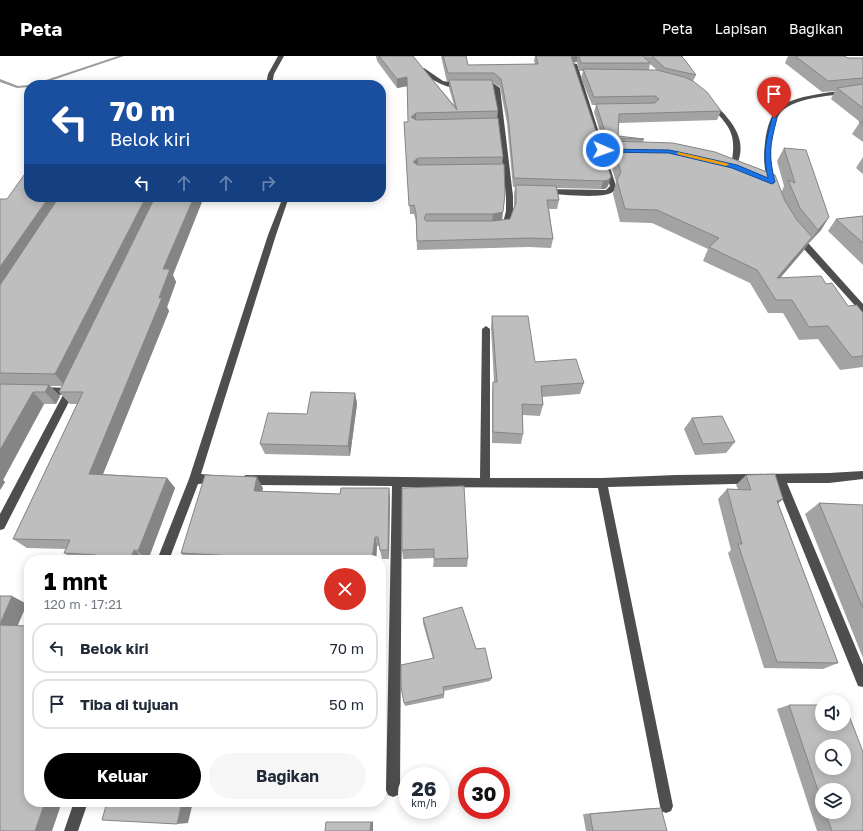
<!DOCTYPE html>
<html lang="id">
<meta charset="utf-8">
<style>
body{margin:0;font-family:"Golos Text",sans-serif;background:#f6f6f7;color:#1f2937;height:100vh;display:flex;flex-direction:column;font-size:15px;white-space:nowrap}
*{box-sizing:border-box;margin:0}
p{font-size:13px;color:#747a83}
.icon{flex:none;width:22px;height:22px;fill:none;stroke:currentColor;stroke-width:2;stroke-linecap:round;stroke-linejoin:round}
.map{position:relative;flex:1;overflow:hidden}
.sheet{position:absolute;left:24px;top:499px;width:362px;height:252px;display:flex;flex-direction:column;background:#fff;border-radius:16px;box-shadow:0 2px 10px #0003}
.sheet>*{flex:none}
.banner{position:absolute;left:24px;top:24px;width:362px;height:122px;border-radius:16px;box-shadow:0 2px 10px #0003;background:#1a4fa0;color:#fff;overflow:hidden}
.fabs{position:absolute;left:815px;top:639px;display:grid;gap:8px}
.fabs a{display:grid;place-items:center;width:36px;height:36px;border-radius:50%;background:#fff;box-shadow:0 2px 10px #0003;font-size:20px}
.speed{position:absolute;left:398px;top:711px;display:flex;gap:8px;font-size:20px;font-weight:700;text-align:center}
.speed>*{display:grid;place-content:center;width:52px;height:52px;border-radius:50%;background:#fff;box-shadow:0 2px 10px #0003;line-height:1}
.speed small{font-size:10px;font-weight:400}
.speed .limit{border:6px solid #d22;background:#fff;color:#111}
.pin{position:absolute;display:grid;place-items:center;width:34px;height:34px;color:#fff;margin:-41px -17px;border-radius:50% 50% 50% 0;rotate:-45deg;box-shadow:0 0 4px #0007}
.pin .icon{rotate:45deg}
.me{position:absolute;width:44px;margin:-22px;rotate:92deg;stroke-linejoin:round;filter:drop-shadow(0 0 3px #0008)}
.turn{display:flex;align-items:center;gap:14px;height:84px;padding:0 20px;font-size:18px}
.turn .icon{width:52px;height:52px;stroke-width:2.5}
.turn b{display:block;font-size:28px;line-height:34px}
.lanes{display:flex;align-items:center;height:38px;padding:0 20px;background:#0003;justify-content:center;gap:20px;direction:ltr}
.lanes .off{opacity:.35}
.round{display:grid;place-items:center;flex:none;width:42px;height:42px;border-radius:21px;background:#f6f6f7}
.headline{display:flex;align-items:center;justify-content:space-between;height:68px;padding:0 20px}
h1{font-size:24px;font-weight:700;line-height:30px;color:#000}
.primary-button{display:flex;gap:8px;margin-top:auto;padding:8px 20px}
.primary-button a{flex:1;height:46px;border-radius:24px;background:#000;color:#fff;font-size:16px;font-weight:700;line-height:46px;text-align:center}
.primary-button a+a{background:#f6f6f7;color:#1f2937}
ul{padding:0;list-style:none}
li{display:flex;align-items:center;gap:12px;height:50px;margin:0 8px 6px;padding:0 12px;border:2px solid #e0e1e3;border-radius:16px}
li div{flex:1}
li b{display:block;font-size:15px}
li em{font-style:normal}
header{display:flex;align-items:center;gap:24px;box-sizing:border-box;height:56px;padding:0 20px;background:#000;color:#fff}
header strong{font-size:19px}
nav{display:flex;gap:22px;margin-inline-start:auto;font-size:14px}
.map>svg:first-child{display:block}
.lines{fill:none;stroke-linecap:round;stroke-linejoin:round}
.stream{fill:#9c9c9c;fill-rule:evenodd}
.minor{fill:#4e4e4e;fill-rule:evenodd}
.wall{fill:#a3a3a3;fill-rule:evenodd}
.shaded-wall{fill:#858585}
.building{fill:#bebebe;stroke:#858585;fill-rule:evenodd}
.route{fill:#1a73e8;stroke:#114b97}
.slow{fill:#f59e0b}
</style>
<header>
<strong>Peta</strong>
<nav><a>Peta</a><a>Lapisan</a><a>Bagikan</a></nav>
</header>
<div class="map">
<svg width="863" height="775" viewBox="0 0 863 775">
<rect width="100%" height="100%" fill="#fff"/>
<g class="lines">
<path class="stream" d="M 118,0 L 124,0 L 38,29 L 31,29 Z
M 0,23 L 18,30 L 29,29 L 30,29 L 29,29 L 29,31 L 17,32 L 0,26 Z"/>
<path class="minor" d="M 278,0 L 284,0 L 274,18 L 272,29 L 266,29 L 268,18 Z
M 572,7 L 577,8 L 616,130 C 615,133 614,136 611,137 C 600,143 557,138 543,137 L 540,135 L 543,133 L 606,134 L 610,130 L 586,53 L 573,18 Z
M 420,12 L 424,12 L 443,25 L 466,29 C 452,38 430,23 420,14 Z
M 493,27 L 500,32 L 513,140 L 513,155 L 510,168 L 499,172 L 495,170 L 503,167 L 506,155 L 506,140 L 494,33 C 489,29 483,33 478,29 L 481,27 Z
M 863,33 L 863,37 C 843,38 795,40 781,56 C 776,62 774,71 772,79 C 769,97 771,112 776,130 L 771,131 C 764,118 763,102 765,87 C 766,76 769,64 775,55 C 789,38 842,35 863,33 Z
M 710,47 L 714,47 C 732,66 749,83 736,111 L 731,110 C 737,77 731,73 710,49 Z
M 283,141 L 289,141 L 276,179 L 201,418 L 222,420 L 223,423 L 222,426 L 198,428 L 169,504 L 157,504 L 189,423 L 268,179 Z
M 794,178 L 800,178 L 863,248 L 863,256 L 860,255 L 794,182 Z
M 486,270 L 490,273 L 490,422 L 602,422 L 676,419 L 829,417 L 863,415 L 863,423 L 829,427 L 787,427 L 863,609 L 863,631 L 858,630 L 776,427 L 608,431 L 673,750 L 671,755 L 666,757 L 661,755 L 598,432 L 402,431 L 400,734 L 398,739 L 393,741 L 388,739 L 386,734 L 392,430 L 246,429 L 242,427 L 241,424 L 242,421 L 246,419 L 480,422 L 482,273 Z
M 42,331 L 69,332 L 74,336 L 4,473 L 0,474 L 0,458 L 63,339 L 39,338 L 37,335 L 39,332 Z
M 74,746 L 88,746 L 78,775 L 64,775 Z"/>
</g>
<path class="wall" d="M 376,0 L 413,0 L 454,49 L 449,32 L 449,26 L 447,26 L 441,0 L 466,0 L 468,9 L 535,8 L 534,5 L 535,0 L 683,0 L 683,2 L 696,19 L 693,25 L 721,55 L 717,64 L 619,67 L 618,80 L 644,83 L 643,86 L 782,135 L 784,130 L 777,105 L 784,92 L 829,161 L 821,174 L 809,187 L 804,194 L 780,222 L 826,228 L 848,250 L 863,257 L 863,311 L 840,314 L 818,283 L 799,284 L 783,257 L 768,257 L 750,227 L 703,205 L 708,193 L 652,167 L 620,166 L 613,138 L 616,126 L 608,98 L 610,91 L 605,91 L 594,56 L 596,49 L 592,49 L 581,22 L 583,15 L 579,15 L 577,6 L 573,6 L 608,130 L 605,133 L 601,133 L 557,132 L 559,144 L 557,153 L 549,153 L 553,183 L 551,192 L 529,191 L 417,194 L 416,165 L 414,158 L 410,158 L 404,66 L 408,66 L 408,30 L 397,32 L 377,5 ZM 650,8 L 657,14 L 649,14 ZM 492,26 L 500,31 L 507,67 L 513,131 L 515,131 L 514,138 L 514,150 L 510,163 L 502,164 L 502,108 L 503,101 L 497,62 L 498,55 Z
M 788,0 L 844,0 L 848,2 L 863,2 L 863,86 L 852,78 L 860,66 L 831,43 L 835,35 L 822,36 L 785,7 Z
M 863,101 L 863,118 L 856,112 Z
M 0,143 L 7,143 L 173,219 L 176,226 L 167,251 L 169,255 L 103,418 L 167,422 L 175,432 L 148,504 L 144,503 L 143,504 L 74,504 L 64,497 L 66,493 L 27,492 L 13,483 L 77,348 L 70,348 L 59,336 L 62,330 L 50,330 L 60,340 L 56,348 L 44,348 L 3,424 L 5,426 L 0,434 Z
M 863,160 L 863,209 L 828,175 L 836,163 Z
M 492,260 L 535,306 L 584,327 L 580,338 L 542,341 L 543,349 L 540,360 L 523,359 L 523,378 L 521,388 L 492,387 L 492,337 L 493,326 L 494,326 L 491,271 Z
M 355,337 L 357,348 L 350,400 L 265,398 L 260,388 Z
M 692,362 L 735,386 L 726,397 L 695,399 L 684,373 Z
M 746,419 L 783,443 L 778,447 L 838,607 L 823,613 L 764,612 L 728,497 L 731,494 L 718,443 L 727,433 L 738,433 L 736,429 Z
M 263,432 L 262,435 L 340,438 L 389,432 L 390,442 L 389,503 L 382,503 L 379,490 L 377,490 L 376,504 L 187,504 L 181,497 Z
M 402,432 L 468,502 L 467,511 L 433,511 L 434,502 L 403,503 L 402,494 Z
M 819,447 L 863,449 L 863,602 L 805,458 Z
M 423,562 L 476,593 L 492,622 L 490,625 L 444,635 L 444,642 L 405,650 L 404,647 L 433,603 L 423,567 Z
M 789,649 L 863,775 L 817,775 L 777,653 ZM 822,734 L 844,756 L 822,756 Z
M 651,752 L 661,752 L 667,775 L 586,775 L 583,758 Z"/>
<path class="shaded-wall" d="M 571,0 L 578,0 L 577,6 L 571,7 Z
M 407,21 L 408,30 L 397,32 L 397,23 Z
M 416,57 L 416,66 L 411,61 Z
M 418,102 L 418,110 L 413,106 Z
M 611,121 L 608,130 L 605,133 L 601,133 L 603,125 Z
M 505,138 L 502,165 L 492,166 L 493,158 Z
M 49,141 L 66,141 L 0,239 L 0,211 Z
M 146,141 L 158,141 L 65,330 L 55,318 Z
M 194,141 L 204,141 L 173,219 L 176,226 L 167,251 L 169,255 L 99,428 L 89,418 L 159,242 L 163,213 Z
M 829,161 L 821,174 L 809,187 L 818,174 Z
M 812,181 L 804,194 L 769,235 L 777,222 Z
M 49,329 L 60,340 L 56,348 L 45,336 Z
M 33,336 L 44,348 L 3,424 L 5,426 L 0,434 L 0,394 Z
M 355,337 L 357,348 L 350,400 L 348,390 Z
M 257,421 L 263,432 L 260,445 L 254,435 Z
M 167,422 L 175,432 L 148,504 L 138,495 Z
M 389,432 L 390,442 L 389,503 L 388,494 Z
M 783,443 L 772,453 L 777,445 Z
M 375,481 L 377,490 L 376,504 L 372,504 Z
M 134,494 L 144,503 L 143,504 L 130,504 Z
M 12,540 L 27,548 L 15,576 L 0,569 L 0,568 Z
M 45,746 L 62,746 L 52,775 L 35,775 Z
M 182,746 L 193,746 L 188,767 L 177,768 Z
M 373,765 L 373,775 L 370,775 L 371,766 Z"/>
<path class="building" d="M 379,0 L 413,0 L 457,54 L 449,24 L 492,24 L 498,55 L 416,57 L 411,61 L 416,64 L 498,62 L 503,101 L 418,102 L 413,106 L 418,109 L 504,108 L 505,138 L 503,156 L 493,158 L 426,158 L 424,163 L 426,165 L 493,165 L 510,163 L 516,147 L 516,129 L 556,130 L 559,144 L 547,144 L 553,183 L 531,182 L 417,185 L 416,157 L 414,149 L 409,150 L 404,66 L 408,66 L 407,21 L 397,23 Z
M 443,0 L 466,0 L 468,9 L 538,8 L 536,0 L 571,0 L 611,121 L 608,124 L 603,125 L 514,122 L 508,59 L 501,23 L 494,17 L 448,17 Z
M 579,0 L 643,0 L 650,7 L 581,7 Z
M 652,0 L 681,0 L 685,4 L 696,19 L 665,12 Z
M 795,0 L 844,0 L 848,2 L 863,2 L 863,22 L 828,25 Z
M 583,13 L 657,14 L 684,21 L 693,25 L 707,36 L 721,55 L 619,58 L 618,80 L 644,83 L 607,82 L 596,48 L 655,47 L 659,43 L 655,40 L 594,41 Z
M 863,28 L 863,52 L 837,32 Z
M 859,66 L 863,66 L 863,69 Z
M 611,85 L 673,87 L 715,96 L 775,119 L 785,145 L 797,164 L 812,181 L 777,222 L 821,220 L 826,228 L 832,227 L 848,250 L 857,249 L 863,257 L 863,300 L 852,301 L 828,270 L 809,271 L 792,244 L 776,244 L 757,214 L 709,191 L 719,182 L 657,154 L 625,153 L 617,124 L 621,116 Z
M 784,92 L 806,94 L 829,161 L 818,174 L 800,152 L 788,124 L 795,127 Z
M 29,112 L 29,141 L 49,141 L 0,211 L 0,143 L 7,143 Z
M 59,141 L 146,141 L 55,318 L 0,317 L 0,229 Z
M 155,141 L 194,141 L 163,213 L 170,213 L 159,242 L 162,242 L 89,418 L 167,422 L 138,495 L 134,494 L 130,504 L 94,504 L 96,499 L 64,497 L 70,484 L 13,483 L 83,336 L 59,336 Z
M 863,160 L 863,187 L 836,163 Z
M 492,260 L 528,260 L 535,306 L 576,303 L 584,327 L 541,330 L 543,349 L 522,348 L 523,378 L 493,376 L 493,326 L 497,326 Z
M 0,328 L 49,329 L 45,336 L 33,336 L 0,394 Z
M 311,336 L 355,337 L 348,390 L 260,388 L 268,357 L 307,358 Z
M 722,360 L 735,386 L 703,388 L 692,362 Z
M 775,418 L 783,443 L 777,445 L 838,607 L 777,606 L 738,488 L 742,488 L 727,433 L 751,434 L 746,419 Z
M 205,419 L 257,421 L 254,435 L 340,438 L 341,432 L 389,432 L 388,494 L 380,494 L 378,481 L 375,481 L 372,504 L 305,504 L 181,497 Z
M 464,430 L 468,502 L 434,503 L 434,493 L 402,494 L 402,432 Z
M 819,447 L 863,449 L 863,552 Z
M 0,540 L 12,540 L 0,568 Z
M 462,551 L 476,593 L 485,592 L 492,622 L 443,631 L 444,638 L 404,647 L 401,631 L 401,609 L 434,602 L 423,562 Z
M 0,569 L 29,570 L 29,746 L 45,746 L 35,775 L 0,775 Z
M 789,649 L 822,649 L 822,668 L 844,668 L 844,649 L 845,649 L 863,696 L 863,775 L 832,775 L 825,756 L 844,756 L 844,734 L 822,734 L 822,746 ZM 822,690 L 844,690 L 844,712 L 822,712 Z
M 107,746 L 182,746 L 177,768 L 102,764 Z
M 661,752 L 667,775 L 593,775 L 590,758 Z
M 326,766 L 371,766 L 370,775 L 325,775 Z"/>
<path class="route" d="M 774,60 L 777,62 C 770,90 768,98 775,126 L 772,128 L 732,112 L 669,97 L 603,96 L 600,94 L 603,93 L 669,94 L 679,96 L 737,109 L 768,122 C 762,97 766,86 772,62 Z"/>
<path class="slow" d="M 678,96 L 726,107 L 729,108 L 726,110 L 680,99 L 677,98 Z"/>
</svg>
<div class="fabs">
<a><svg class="icon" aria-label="sound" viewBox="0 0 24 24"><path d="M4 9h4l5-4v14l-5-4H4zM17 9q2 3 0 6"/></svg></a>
<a><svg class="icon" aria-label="search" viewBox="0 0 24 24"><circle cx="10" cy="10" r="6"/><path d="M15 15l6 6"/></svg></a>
<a><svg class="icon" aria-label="layers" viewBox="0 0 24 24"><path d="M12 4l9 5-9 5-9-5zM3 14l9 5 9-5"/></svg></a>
</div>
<div class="speed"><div>26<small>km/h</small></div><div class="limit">30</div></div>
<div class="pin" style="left:774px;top:62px;background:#d93025"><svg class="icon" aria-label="arrive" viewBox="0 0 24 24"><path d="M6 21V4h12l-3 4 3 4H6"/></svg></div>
<svg class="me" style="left:603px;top:94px" viewBox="-20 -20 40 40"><circle r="17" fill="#1a73e8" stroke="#fff" stroke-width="3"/><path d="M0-11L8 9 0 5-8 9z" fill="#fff"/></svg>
<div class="banner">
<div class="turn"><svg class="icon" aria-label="left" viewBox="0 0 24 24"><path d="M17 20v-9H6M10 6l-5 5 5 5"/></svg><div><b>70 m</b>Belok kiri</div></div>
<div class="lanes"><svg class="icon" aria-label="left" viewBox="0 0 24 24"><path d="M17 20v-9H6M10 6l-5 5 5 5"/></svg><svg class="icon off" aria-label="ahead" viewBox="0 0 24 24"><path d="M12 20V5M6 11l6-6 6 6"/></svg><svg class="icon off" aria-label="ahead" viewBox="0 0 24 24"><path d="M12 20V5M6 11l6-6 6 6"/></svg><svg class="icon off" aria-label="right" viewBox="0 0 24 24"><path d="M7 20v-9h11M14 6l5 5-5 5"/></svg></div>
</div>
<section class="sheet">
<div class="headline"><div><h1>1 mnt</h1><p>120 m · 17:21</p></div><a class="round" style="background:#d93025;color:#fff"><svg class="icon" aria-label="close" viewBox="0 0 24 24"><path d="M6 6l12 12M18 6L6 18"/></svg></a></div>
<ul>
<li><svg class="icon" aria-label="left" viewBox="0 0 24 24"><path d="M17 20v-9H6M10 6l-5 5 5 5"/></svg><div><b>Belok kiri</b></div><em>70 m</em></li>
<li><svg class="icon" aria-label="arrive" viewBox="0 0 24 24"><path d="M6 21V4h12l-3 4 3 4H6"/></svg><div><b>Tiba di tujuan</b></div><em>50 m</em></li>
</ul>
<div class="primary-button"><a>Keluar</a><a>Bagikan</a></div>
</section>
</div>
